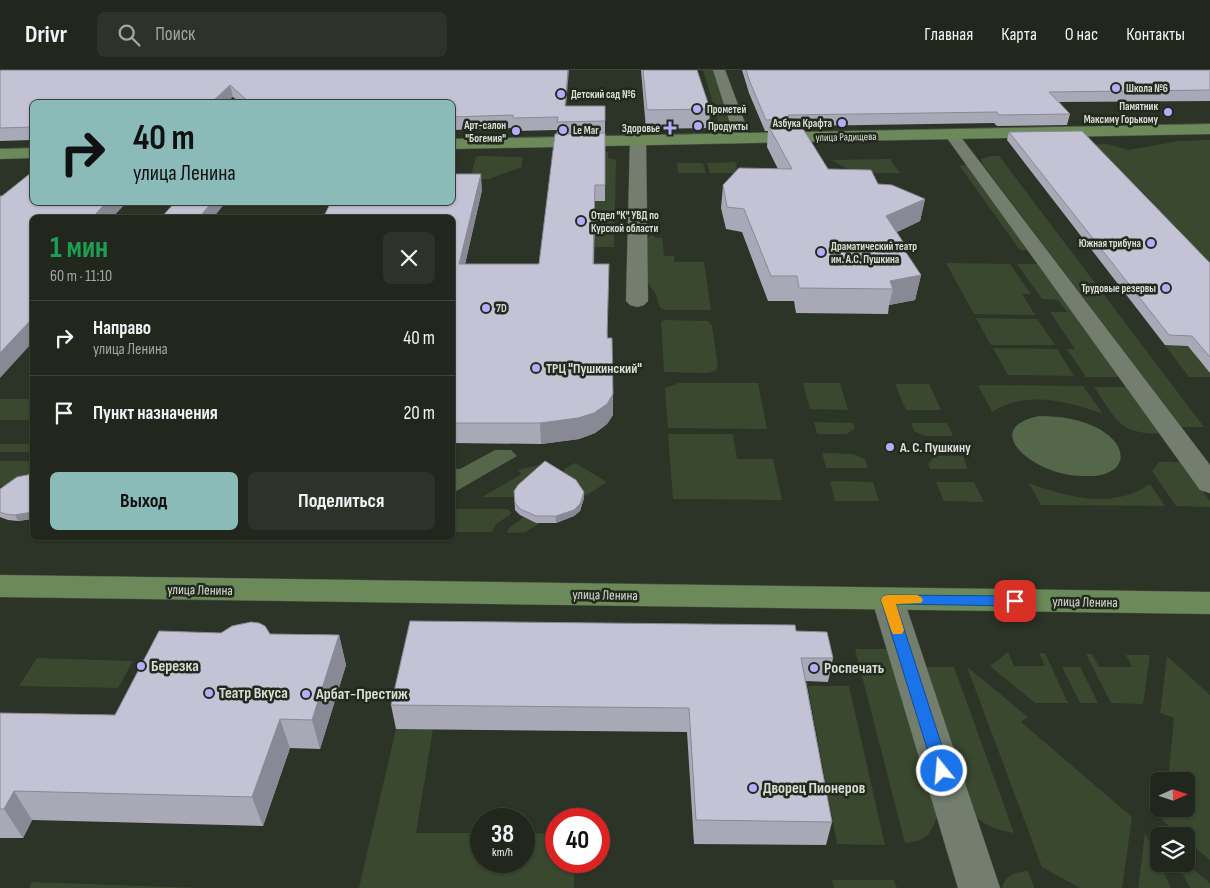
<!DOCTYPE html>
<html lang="ru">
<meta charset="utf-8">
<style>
body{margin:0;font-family:"Sofia Sans Condensed",sans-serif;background:#2d332a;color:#f1f3f6;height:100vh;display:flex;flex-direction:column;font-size:19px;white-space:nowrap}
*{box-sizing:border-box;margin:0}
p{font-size:16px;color:#a2a5a4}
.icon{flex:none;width:28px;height:28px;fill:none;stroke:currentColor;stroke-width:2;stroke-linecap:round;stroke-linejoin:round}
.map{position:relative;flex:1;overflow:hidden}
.sheet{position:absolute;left:30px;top:145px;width:425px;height:325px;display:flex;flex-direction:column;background:#21271d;border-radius:8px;box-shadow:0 1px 4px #0004,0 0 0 1px #3e443b}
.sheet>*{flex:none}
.banner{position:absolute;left:30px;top:30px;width:425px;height:105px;border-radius:8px;box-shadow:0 1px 4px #0004,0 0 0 1px #3e443b;background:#8bbbb9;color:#111;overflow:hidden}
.needle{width:32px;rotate:87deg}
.fabs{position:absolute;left:1150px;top:702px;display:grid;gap:10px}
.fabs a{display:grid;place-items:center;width:45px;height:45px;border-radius:8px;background:#21271d;box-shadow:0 1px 4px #0004,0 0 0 1px #3e443b;font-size:25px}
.speed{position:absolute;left:470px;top:738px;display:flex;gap:10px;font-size:25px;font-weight:700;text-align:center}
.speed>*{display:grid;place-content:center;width:65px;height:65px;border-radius:50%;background:#21271d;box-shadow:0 1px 4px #0004,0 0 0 1px #3e443b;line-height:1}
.speed small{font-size:12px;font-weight:400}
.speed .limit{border:8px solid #d22;background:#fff;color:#111}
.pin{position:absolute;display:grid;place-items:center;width:42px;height:42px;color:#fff;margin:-21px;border-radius:10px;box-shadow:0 2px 8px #0006}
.me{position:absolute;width:55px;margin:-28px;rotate:343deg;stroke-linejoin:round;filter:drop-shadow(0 0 4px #0008)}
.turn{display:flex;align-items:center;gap:18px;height:105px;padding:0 20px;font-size:22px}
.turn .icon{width:65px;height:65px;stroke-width:2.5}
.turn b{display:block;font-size:35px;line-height:42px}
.round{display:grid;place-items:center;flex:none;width:52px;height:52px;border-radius:8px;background:#2d332a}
.overview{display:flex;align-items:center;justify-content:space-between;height:85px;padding:0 20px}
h1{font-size:30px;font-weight:700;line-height:38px;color:#1e9e55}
.button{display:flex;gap:10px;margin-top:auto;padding:10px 20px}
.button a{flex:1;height:58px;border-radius:8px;background:#8bbbb9;color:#111;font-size:20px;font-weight:700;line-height:58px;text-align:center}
.button a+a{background:#2d332a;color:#f1f3f6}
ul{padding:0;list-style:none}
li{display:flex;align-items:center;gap:15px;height:75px;padding:0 20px;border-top:1px solid #3e443b}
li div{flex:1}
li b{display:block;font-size:19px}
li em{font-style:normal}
header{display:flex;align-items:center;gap:30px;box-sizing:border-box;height:70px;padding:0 25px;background:#21271d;border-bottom:1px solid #3e443b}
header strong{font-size:24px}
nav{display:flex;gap:28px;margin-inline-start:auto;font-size:18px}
.search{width:350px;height:45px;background:#2d332a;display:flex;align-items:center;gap:12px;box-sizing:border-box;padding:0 18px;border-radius:8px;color:#a2a5a4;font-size:19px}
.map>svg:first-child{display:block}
.green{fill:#39482f}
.water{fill:#546748}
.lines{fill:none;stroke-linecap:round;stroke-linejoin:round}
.minor-casing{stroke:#4b5146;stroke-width:1}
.tertiary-casing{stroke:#4b5146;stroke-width:1}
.primary-casing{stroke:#4b5146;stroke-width:1}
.minor{fill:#747e6f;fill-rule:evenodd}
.tertiary{fill:#747e6f;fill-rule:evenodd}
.primary{fill:#6c895a;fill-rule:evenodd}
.wall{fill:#a9a8b7}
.shaded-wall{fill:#898895}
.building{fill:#c4c3d5;stroke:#898895}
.route{fill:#1a73e8;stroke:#114b97}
.slow{fill:#f59e0b}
.poi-dot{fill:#b6acf8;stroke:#222a1d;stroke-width:2}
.labels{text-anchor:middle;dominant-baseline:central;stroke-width:5;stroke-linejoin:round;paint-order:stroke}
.far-poi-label{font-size:11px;font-weight:bold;fill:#d8ddd5;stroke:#222a1d;text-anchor:start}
.far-street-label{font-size:11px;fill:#d8ddd5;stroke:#222a1d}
.poi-label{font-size:14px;font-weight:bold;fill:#d8ddd5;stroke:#222a1d;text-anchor:start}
.street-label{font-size:14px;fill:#d8ddd5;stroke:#222a1d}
.near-poi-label{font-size:16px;font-weight:bold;fill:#d8ddd5;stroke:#222a1d;text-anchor:start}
</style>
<header>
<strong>Drivr</strong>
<div class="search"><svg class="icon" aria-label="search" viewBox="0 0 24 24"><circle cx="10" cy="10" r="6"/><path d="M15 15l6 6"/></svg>Поиск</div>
<nav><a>Главная</a><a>Карта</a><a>О нас</a><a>Контакты</a></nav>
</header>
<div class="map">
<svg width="1210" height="818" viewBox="0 0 1210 818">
<rect width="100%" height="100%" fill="#2c3427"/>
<path class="green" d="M 703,0 L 712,0 L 730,57 L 720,57 Z
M 1210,70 L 1210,307 L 1189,307 L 1012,76 L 1108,74 L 1128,80 L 1179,71 Z
M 601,82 L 608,82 L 608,88 L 616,90 L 614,177 L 594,177 L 581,131 Z
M 480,86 L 522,87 L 522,97 L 489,109 L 470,109 L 476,87 Z
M 991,86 L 999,86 L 1204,357 L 1180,357 L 982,93 L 981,89 Z
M 890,89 L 900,103 L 855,103 L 831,90 Z
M 735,92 L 739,103 L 710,103 L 707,93 Z
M 677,93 L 703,93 L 706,103 L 678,103 Z
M 959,95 L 969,96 L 1030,180 L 1020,180 Z
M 653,165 L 655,168 L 662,168 L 664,186 L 674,186 L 674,192 L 704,192 L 711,240 L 666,240 L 660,238 L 656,224 L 646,210 L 646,168 Z
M 946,193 L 1010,194 L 1031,224 L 1022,224 L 1035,245 L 974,244 Z
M 1017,194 L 1040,194 L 1121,307 L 1086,307 L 1067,279 L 1075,279 L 1050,242 L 1067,242 L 1058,230 L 1042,229 Z
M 976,248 L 1037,249 L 1055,275 L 991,275 Z
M 667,250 L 708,251 L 712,256 L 718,296 L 715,301 L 706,303 L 664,302 L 661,251 Z
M 993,278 L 1057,279 L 1074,306 L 1008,305 Z
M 679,313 L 758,313 L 767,359 L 668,358 L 665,318 Z
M 803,313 L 840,313 L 848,340 L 810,339 Z
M 895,314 L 929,314 L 941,340 L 906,340 Z
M 978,315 L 1083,316 L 1103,344 C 1067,331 1026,320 992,342 Z
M 1094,317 L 1128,317 L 1162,364 C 1117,363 1118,351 1094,317 Z
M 0,329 L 32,329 L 32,350 L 0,350 Z
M 814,352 L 853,353 L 855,358 L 847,364 L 817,364 Z
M 911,353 L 947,353 L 953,366 L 925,366 L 914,361 Z
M 668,364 L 733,364 L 737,389 L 773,389 L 782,430 L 673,429 Z
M 0,374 L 32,374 L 32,382 L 0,382 Z
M 822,383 L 853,384 L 865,389 L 868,398 L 826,398 Z
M 934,386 L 963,386 L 968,399 L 930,399 L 928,394 Z
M 0,391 L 27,391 L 32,393 L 32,406 L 8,416 L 0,416 Z
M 1159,392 L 1182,392 L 1210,431 L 1210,437 L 1176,436 L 1152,401 Z
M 575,393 L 607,412 L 584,427 L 565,404 L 564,399 Z
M 539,395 L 545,398 L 517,427 L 482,427 L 522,404 L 518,401 C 526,396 531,398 539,395 Z
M 830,411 L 873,412 L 879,431 L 835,431 Z
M 936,412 L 974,412 L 984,432 L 944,431 Z
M 1029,413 C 1067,428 1115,439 1150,414 L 1165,436 L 1041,435 Z
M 454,439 L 507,439 L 510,441 L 511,444 L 496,454 L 492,462 L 453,462 L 453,440 Z
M 524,444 L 544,451 L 525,462 L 507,463 C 509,453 521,454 524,444 Z
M 855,579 L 888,579 L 937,747 C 929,767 926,770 905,773 Z
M 1008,582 L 1014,596 L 1045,596 L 1039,583 L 1045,583 L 1068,633 L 1035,633 L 990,596 Z
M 1086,584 L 1092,584 L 1099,597 L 1132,597 L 1126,585 L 1150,585 L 1143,634 L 1111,633 Z
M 1167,586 L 1210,625 L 1210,790 L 1186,770 L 1186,766 L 1182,766 L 1163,751 L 1164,739 L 1186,739 L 1186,711 L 1168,711 L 1174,648 L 1160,643 Z
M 37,588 L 133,591 L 118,618 L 19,616 Z
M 924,597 L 954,597 L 1014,763 C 997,760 985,756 973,744 Z
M 967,597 L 1028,647 L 1021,652 L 1132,747 L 1122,818 L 1080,818 L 1042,797 Z
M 1062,597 L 1080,597 L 1098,633 L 1080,633 Z
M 808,616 L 849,616 L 885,775 L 837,774 Z
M 396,659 L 433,659 L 416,763 L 481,763 L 481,791 L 524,791 L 524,763 L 556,764 L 556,791 L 574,791 L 574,818 L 359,818 Z
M 1145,763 L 1171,818 L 1138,818 Z
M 1186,793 L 1210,813 L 1210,818 L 1190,818 L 1178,794 Z
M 1028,801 L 1034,818 L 1002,818 C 1005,805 1016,802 1028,801 Z
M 832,810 L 894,810 L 897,818 L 834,818 Z
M 31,812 L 201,818 L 30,818 Z"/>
<path class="water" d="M 1039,346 C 1061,346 1082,349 1101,360 C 1132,379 1125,406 1089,406 C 1076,406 1063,405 1051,400 C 1020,389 988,357 1039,346 Z
M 495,380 L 511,380 L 517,386 L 453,423 L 453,399 L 460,399 Z"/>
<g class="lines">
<g class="minor-casing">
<path id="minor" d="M 952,60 L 957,62 L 1210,395 L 1210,423 L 1200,420 L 947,68 L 944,65 L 947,62 Z
M 638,65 L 643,67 L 646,70 L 648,231 L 644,235 L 637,237 L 630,235 L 626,231 L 630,70 L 633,67 Z"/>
</g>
<g class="tertiary-casing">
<path id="tertiary" d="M 713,0 L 725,0 L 751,69 L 748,72 L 738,72 L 735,69 Z
M 888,519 L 899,522 L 904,530 L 1000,818 L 958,818 L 872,530 L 877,522 Z"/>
</g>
<g class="primary-casing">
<path id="primary" d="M 1210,54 L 1210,64 L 452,79 L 452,69 Z
M 32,78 L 32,88 L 0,89 L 0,79 Z
M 0,505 L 1210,522 L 1210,544 L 0,527 Z"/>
</g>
<use href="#minor" class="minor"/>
<use href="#tertiary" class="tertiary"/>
<use href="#primary" class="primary"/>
</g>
<path class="wall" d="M 0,0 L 566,36 L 605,36 L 605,131 L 595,131 L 594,194 L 608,268 L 613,345 L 607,354 L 595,363 L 579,369 L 541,374 L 454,373 L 452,367 L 452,148 L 482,120 L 465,194 L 539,194 L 557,60 L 514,61 L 514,58 L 452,60 L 452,32 L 239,32 L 233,27 L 32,32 L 32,70 L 0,71 Z
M 641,0 L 697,0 L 710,39 L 709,58 L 646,59 Z
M 742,0 L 1210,0 L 1210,31 L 1059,32 L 1070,44 L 1067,55 L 997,56 L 994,53 L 801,56 L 828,99 L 878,114 L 925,129 L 920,151 L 897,162 L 903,172 L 902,177 L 921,205 L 915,230 L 889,235 L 888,244 L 796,243 L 794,231 L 768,231 L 742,162 L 726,159 L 721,138 L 723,115 L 778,99 L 767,77 L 768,61 L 765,61 L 749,23 Z
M 1009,62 L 1210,193 L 1210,303 L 1188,276 L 1165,275 L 1007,70 Z
M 32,404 L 32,449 L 18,451 L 8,450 L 0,447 L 0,419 Z
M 514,421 L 584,422 L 584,428 L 580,441 L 574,446 L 556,453 L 536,453 L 520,445 L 515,440 Z
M 796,561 L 833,588 L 828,612 L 806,611 L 832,752 L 826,775 L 694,774 L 687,662 L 396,659 L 391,635 Z
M 270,564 L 339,565 L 346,595 L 320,679 L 290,678 L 263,756 L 32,750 L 23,768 L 0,768 L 0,643 L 115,645 Z"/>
<path class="shaded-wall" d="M 568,0 L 569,0 L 565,49 L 565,36 Z
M 230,15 L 233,27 L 227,32 L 212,32 Z
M 481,104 L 482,120 L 461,212 L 459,194 Z
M 595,115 L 595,131 L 593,212 L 593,194 Z
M 925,129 L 920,151 L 882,169 L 886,146 Z
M 107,132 L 127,132 L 112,148 L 92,148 Z
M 212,132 L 226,132 L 213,148 L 199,148 Z
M 921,205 L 915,230 L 889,235 L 893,219 L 890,211 Z
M 32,249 L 32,273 L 0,308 L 0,283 Z
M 613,324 L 613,345 L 607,354 L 595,363 L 579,369 L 541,374 L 540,353 Z
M 584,422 L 584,428 L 580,441 L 574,446 L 556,453 L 556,446 Z
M 32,442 L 32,449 L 18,451 L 15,445 Z
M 339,565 L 346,595 L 320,679 L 312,650 Z
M 280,649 L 290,678 L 263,756 L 252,727 Z
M 14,721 L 32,750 L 23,768 L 4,739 Z"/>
<path class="building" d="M 2,0 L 568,0 L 565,36 L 605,36 L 605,51 L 557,52 L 558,47 L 513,48 L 513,45 L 452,47 L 452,32 L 249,32 L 230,15 L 212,32 L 32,32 L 32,57 L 0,58 L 0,1 Z
M 643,0 L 697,0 L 710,39 L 647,40 Z
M 746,0 L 1210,0 L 1210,20 L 1049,22 L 1070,44 L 999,45 L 997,42 L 788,45 L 790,49 L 766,50 L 750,12 Z
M 772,54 L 800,54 L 828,99 L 871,100 L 878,114 L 892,115 L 925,129 L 886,146 L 903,172 L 899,172 L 921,205 L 890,211 L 893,219 L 799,218 L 797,206 L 771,206 L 744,139 L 727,137 L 723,115 L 739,98 L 792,99 L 769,57 L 773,57 Z
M 1082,61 L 1210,193 L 1210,287 L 1192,266 L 1169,265 L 1009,62 Z
M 605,63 L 605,115 L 595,115 L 593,194 L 609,194 L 607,268 L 612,268 L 613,324 L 607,334 L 594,343 L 578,348 L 540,353 L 452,353 L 454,346 L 452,346 L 452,148 L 323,148 L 331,132 L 452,132 L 452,104 L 481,104 L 459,194 L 539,194 L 555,64 Z
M 32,102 L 32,132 L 107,132 L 92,148 L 32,148 L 32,249 L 0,283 L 0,126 L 2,126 Z
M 175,132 L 212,132 L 199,148 L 161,148 Z
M 545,391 L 576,410 L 584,422 L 580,434 L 574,440 L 556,446 L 536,446 L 520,439 L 515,433 L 514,421 L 518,415 Z
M 32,404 L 32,442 L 15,445 L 5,444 L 0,442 L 0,419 L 17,407 Z
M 410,551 L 795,555 L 796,561 L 827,562 L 833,588 L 801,588 L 832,752 L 696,750 L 689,638 L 391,635 Z
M 251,552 L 259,553 L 265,556 L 270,564 L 339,565 L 312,650 L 280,649 L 252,727 L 14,721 L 4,739 L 0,739 L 0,643 L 115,645 L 159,561 L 221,563 L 232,556 Z"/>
<path class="route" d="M 888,525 L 1015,526 L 1019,528 L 1021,531 L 1019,534 L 1015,536 L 896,534 L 950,701 L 948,706 L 942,708 L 937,706 L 934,701 L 881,530 L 883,526 Z"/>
<path class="slow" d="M 888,525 L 917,525 L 921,527 L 923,530 L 921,533 L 896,534 L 904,560 L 902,564 L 893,564 L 891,560 L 881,530 L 883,526 Z"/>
<g class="poi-dot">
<circle cx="1116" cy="18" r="5"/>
<circle cx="561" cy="24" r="5"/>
<circle cx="697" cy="39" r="5"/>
<circle cx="1168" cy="42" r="5"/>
<circle cx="842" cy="53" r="5"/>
<circle cx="698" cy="56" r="5"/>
<path d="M667.5 50.5h5v5h5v5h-5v5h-5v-5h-5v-5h5z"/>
<circle cx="563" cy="60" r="5"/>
<circle cx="516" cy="61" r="5"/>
<circle cx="581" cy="151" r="5"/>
<circle cx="1151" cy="173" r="5"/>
<circle cx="821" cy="182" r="5"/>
<circle cx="1166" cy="218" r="5"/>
<circle cx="486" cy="238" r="5"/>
<circle cx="536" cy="298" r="5"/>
<circle cx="890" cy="377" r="5"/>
<circle cx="141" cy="596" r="5"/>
<circle cx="814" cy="598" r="5"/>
<circle cx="209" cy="623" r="5"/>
<circle cx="306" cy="624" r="5"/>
<circle cx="753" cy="718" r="5"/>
</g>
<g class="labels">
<g class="far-poi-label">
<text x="1126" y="18">Школа №6</text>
<text x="571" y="24">Детский сад №6</text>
<text x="1158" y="36" text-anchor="end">Памятник<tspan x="1158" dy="13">Максиму Горькому</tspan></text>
<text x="707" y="39">Прометей</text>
<text x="832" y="53" text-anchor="end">Азбука Крафта</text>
<text x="506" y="55" text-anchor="end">Арт-салон<tspan x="506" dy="13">"Богемия"</tspan></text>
<text x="708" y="56">Продукты</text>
<text x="660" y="58" text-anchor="end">Здоровье</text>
<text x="573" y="60">Le Mar</text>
<text x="591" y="145">Отдел "К" УВД по<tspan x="591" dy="13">Курской области</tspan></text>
<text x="1141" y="173" text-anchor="end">Южная трибуна</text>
<text x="831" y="176">Драматический театр<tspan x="831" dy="13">им. А.С. Пушкина</tspan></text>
<text x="1156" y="218" text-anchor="end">Трудовые резервы</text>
<text x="496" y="238">7D</text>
</g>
<g class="far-street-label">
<text transform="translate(846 67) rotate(-1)">улица Радищева</text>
</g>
<g class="poi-label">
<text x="546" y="298">ТРЦ "Пушкинский"</text>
<text x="900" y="377">А. С. Пушкину</text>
</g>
<g class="street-label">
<text transform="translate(200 520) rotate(1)">улица Ленина</text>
<text transform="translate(605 525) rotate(1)">улица Ленина</text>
<text transform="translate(1085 532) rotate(1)">улица Ленина</text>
</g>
<g class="near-poi-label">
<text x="151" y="596">Березка</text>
<text x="824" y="598">Роспечать</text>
<text x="219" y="623">Театр Вкуса</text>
<text x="316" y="624">Арбат-Престиж</text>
<text x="763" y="718">Дворец Пионеров</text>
</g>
</g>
</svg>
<div class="fabs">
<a><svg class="needle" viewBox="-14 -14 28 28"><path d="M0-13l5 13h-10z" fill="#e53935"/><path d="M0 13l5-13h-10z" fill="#a2a5a4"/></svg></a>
<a><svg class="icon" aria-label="layers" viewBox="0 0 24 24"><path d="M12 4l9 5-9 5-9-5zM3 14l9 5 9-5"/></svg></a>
</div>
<div class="speed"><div>38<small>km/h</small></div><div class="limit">40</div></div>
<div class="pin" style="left:1015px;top:531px;background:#d93025"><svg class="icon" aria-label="arrive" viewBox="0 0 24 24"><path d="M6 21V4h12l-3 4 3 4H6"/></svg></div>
<svg class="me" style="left:942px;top:701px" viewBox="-20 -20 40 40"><circle r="17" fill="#1a73e8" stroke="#fff" stroke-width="3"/><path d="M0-11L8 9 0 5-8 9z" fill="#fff"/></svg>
<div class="banner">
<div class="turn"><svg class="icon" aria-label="right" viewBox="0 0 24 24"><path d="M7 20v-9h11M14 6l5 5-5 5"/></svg><div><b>40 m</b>улица Ленина</div></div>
</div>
<section class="sheet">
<div class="overview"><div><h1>1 мин</h1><p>60 m · 11:10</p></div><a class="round"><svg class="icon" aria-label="close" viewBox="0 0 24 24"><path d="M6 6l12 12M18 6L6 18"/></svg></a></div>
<ul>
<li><svg class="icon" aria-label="right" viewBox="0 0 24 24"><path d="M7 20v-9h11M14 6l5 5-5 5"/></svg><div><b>Направо</b><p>улица Ленина</p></div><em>40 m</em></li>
<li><svg class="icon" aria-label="arrive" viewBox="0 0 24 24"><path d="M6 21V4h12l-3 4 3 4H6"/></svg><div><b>Пункт назначения</b></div><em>20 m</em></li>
</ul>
<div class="button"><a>Выход</a><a>Поделиться</a></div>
</section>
</div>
